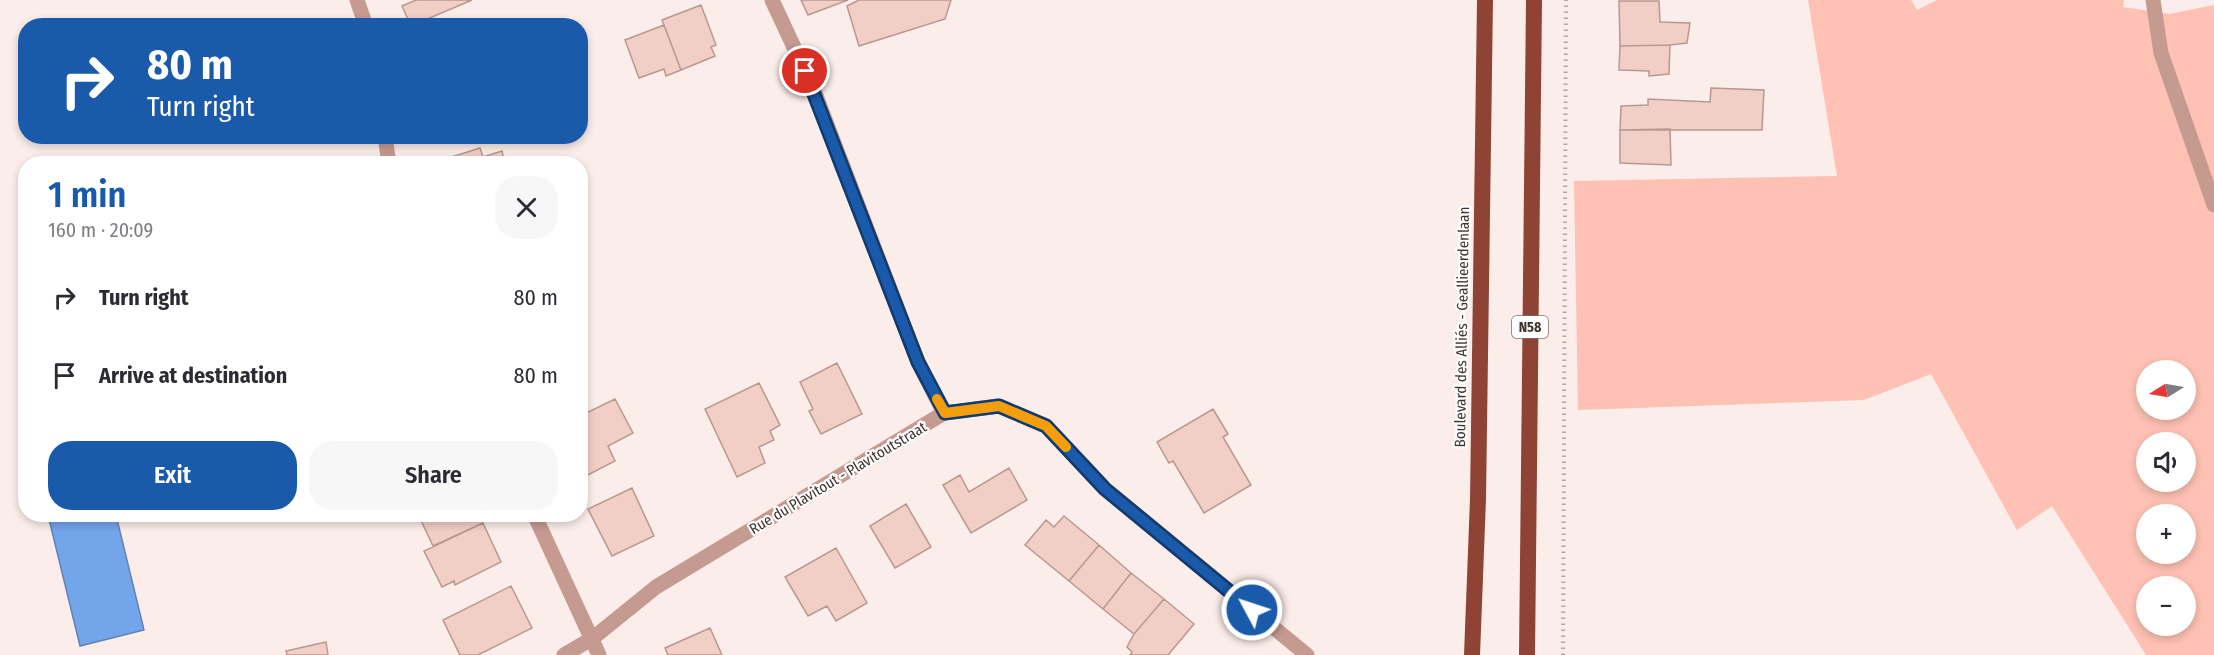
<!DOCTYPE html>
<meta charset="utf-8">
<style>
body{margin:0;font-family:"Fira Sans Condensed",sans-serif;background:#f7f7f7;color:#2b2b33;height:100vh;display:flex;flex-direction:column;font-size:22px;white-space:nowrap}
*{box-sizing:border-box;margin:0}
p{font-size:20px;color:#7c7c81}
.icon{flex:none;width:33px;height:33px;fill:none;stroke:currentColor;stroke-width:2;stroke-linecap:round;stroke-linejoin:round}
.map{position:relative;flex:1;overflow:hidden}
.details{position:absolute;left:18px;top:156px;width:570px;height:366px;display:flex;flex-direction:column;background:#fff;border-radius:24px;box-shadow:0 3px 9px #0003}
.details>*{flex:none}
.hud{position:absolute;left:18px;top:18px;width:570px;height:126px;border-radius:24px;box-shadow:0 3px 9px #0003;background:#1a5aaa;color:#fff;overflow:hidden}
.needle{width:39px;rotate:259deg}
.buttons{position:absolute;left:2136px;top:360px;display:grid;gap:12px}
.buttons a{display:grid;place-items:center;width:60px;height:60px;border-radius:50%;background:#fff;box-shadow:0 3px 9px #0003;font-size:30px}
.pin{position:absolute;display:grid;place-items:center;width:51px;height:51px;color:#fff;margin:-26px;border:3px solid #fff;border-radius:50%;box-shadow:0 2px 6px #0007}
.me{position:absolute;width:66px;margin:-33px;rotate:310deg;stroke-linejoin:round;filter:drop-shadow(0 0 4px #0008)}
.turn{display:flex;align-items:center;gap:21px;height:126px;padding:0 30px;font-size:27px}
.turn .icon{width:78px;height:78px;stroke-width:2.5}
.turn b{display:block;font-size:42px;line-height:51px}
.round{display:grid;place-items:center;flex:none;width:63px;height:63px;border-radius:24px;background:#f7f7f7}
.head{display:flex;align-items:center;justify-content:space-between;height:102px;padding:0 30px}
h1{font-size:36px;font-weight:600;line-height:45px;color:#1a5aaa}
.action{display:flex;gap:12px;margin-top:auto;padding:12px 30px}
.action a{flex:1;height:69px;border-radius:24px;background:#1a5aaa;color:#fff;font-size:24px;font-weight:600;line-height:69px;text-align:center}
.action a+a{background:#f7f7f7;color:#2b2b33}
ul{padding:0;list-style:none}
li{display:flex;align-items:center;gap:18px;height:78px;padding:0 30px}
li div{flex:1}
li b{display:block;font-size:22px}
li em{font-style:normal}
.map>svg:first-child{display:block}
.green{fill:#fec1b3;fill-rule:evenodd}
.water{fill:#73a5eb;stroke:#6482b3;stroke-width:1.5}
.building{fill:#f1cec6;stroke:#b99891;stroke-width:1.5}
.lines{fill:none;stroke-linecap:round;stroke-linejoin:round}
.path{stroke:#b3a5a1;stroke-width:4;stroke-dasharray:1.5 4.5;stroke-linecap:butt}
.service{stroke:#c49a91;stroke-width:15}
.minor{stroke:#c49a91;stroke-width:15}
.trunk{stroke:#8f4334;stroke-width:16}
.route-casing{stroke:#113a6e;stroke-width:15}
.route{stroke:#1a5aaa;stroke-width:10}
.slow{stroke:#f59e0b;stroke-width:10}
.labels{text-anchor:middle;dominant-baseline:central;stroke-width:4.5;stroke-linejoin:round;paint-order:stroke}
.shield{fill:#fdfdfd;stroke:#796f6d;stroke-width:1.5}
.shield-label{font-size:14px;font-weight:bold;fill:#40322f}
.street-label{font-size:15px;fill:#40322f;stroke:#fdfdfd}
</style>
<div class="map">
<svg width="2214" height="655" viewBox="0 0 2214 655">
<rect width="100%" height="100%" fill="#fbede9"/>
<path class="green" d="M 1808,0 L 1911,0 L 1917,10 L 1937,0 L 2124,0 L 2123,7 L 2169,14 L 2214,5 L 2214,655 L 2146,655 L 2052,506 L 2017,530 L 1931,374 L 1864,400 L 1578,410 L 1574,181 L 1837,176 ZM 2146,370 L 2186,370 L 2186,410 L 2146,410 ZM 2146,442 L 2186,442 L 2186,482 L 2146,482 ZM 2146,514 L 2186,514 L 2186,554 L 2146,554 ZM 2146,586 L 2186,586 L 2186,626 L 2146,626 Z"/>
<path class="water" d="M 48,515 L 116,515 L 144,630 L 80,646 Z"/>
<path class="building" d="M 416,0 L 472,0 L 411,26 L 402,6 Z
M 801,0 L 848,0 L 808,15 Z
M 859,0 L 951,0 L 945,19 L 859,46 L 847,6 Z
M 1619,1 L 1659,1 L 1660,22 L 1690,23 L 1687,43 L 1670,45 L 1620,46 Z
M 701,5 L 716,45 L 711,47 L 715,56 L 681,70 L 662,20 Z
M 664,25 L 681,70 L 666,76 L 664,69 L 639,78 L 625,40 Z
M 1670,45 L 1669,74 L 1649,76 L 1649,71 L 1619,70 L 1620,46 Z
M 1711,88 L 1764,90 L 1762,130 L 1620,130 L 1621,106 L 1648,105 L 1648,99 L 1710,102 Z
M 1670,129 L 1671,165 L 1620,163 L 1620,130 Z
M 480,148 L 483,157 L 502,151 L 505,164 L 437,164 L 436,162 Z
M 837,363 L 862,414 L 821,434 L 809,411 L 813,409 L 800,382 Z
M 759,383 L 780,425 L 770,431 L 774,440 L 759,447 L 765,463 L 737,477 L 705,409 Z
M 615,399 L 633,433 L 608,446 L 615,461 L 580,479 L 580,416 Z
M 1213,409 L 1228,434 L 1223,437 L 1251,485 L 1204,513 L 1173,461 L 1169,463 L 1157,442 Z
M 1009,468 L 1027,500 L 971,533 L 943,485 L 960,475 L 969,492 Z
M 632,488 L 654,536 L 612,556 L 588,509 Z
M 906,504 L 931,547 L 895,568 L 870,526 Z
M 418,514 L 479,514 L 483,523 L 433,546 Z
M 1064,516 L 1099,545 L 1069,581 L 1025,545 L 1046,520 L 1054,527 Z
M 483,523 L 501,562 L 455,585 L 454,581 L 442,587 L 424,551 Z
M 1099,545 L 1131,573 L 1103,609 L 1069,581 Z
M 836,548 L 867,603 L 836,621 L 827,606 L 808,616 L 785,577 Z
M 1131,573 L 1164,599 L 1134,634 L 1103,609 Z
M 511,586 L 532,628 L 478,655 L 460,655 L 443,620 Z
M 1164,599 L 1194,624 L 1168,655 L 1130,655 L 1132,652 L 1127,647 L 1134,634 Z
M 710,628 L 722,655 L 668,655 L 665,648 Z
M 326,642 L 328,655 L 287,655 L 286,651 Z"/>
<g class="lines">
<path class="path" d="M 1563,655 L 1566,0"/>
<path class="service" d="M 772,0 L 813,88 L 918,362 L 944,413"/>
<path class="minor" d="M 357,0 L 366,26
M 2153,0 L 2161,53 L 2214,205
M 385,136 L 389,164
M 534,514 L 599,655
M 564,655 L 593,638 L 656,587 L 944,413 L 999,406 L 1046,426 L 1105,489 L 1307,655"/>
<path class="trunk" d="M 1472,655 L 1478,499 L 1485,0
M 1527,655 L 1534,0"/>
</g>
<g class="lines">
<g class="route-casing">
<path id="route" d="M 805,71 L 918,362 L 945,413 L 999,406 L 1046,426 L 1105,489 L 1252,610"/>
</g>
<use href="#route" class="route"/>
<path class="slow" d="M 937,399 L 945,413 L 999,406 L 1046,426 L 1066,447"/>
</g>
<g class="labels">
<rect class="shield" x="1512" y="316" width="36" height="22" rx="4.5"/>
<g class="shield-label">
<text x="1530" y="327">N58</text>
</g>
<g class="street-label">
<text transform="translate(1462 327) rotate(-89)">Boulevard des Alliés - Geallieerdenlaan</text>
<text transform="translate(838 478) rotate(-31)">Rue du Plavitout - Plavitoutstraat</text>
</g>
</g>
</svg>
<div class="buttons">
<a><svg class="needle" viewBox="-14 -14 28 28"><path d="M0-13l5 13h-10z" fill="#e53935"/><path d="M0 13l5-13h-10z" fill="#7c7c81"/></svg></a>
<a><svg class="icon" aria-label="sound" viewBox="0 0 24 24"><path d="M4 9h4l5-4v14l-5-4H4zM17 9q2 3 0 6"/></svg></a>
<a>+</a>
<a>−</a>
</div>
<div class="pin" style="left:805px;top:71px;background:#d93025"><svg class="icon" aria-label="arrive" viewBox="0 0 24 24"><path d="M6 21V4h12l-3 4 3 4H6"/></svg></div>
<svg class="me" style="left:1252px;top:610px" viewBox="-20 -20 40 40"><circle r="17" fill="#1a5aaa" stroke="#fff" stroke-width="3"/><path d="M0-11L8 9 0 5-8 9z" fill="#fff"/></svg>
<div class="hud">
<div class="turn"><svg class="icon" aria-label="right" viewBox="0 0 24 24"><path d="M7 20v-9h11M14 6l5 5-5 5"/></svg><div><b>80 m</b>Turn right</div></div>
</div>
<section class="details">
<div class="head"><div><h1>1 min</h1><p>160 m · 20:09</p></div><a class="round"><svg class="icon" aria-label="close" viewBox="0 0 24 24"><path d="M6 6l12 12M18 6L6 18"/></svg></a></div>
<ul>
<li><svg class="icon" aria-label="right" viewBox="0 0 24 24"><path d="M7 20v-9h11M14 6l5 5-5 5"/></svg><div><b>Turn right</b></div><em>80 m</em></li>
<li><svg class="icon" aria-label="arrive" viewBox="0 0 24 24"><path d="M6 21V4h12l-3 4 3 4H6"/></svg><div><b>Arrive at destination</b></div><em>80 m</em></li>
</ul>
<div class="action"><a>Exit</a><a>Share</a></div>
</section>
</div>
